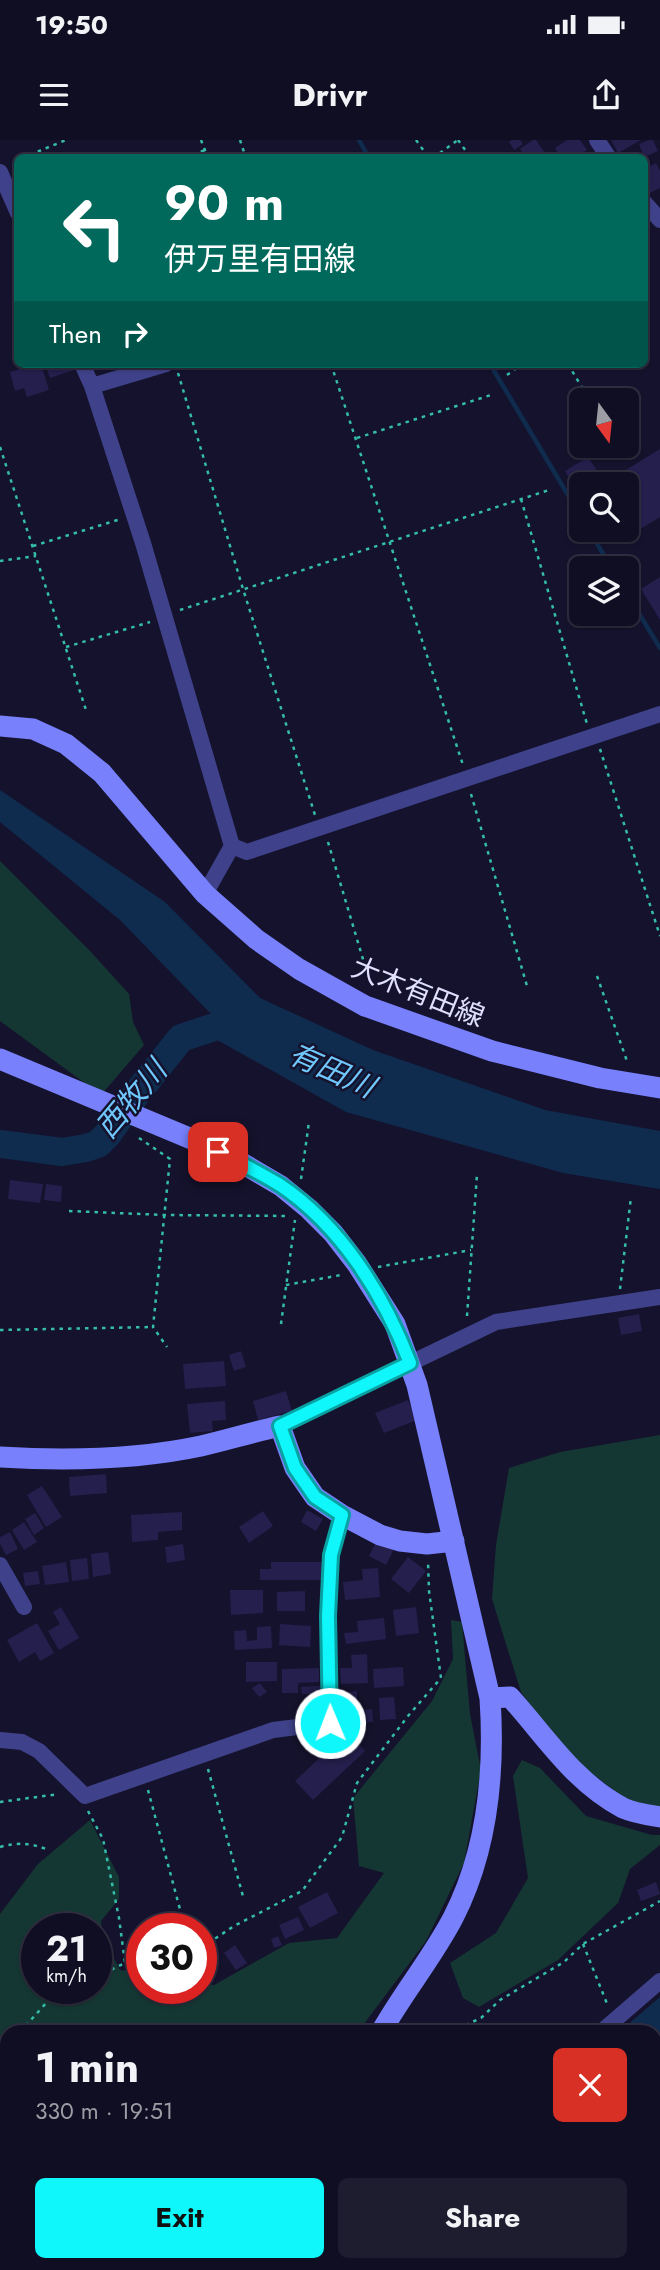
<!DOCTYPE html>
<meta charset="utf-8">
<style>
body{margin:0;font-family:Jost,"Noto Sans JP",sans-serif;background:#1e1c2f;color:#f1f3f6;height:100vh;display:flex;flex-direction:column;font-size:26px;white-space:nowrap}
*{box-sizing:border-box;margin:0}
p{font-size:23px;color:#9c9ca5}
.icon{flex:none;width:38px;height:38px;fill:none;stroke:currentColor;stroke-width:2;stroke-linecap:round;stroke-linejoin:round}
.map{position:relative;flex:1;overflow:hidden}
.drawer{position:absolute;left:0px;top:1885px;width:662px;height:247px;display:flex;flex-direction:column;background:#100e22;border-radius:21px 21px 0 0;box-shadow:0 2px 5px #0004,0 0 0 2px #302e40}
.drawer>*{flex:none}
.guide{position:absolute;left:14px;top:14px;width:634px;height:214px;border-radius:10px;box-shadow:0 2px 5px #0004,0 0 0 2px #302e40;background:#00695c;color:#fff;overflow:hidden}
.needle{width:46px;rotate:165deg}
.fabs{position:absolute;left:569px;top:248px;display:grid;gap:14px}
.fabs a{display:grid;place-items:center;width:70px;height:70px;border-radius:10px;background:#100e22;box-shadow:0 2px 5px #0004,0 0 0 2px #302e40;font-size:35px}
.speed{position:absolute;left:21px;top:1773px;display:flex;gap:14px;font-size:35px;font-weight:700;text-align:center}
.speed>*{display:grid;place-content:center;width:91px;height:91px;border-radius:50%;background:#100e22;box-shadow:0 2px 5px #0004,0 0 0 2px #302e40;line-height:1}
.speed small{font-size:18px;font-weight:400}
.speed .limit{border:10px solid #d22;background:#fff;color:#111}
.pin{position:absolute;display:grid;place-items:center;width:60px;height:60px;color:#fff;margin:-30px;border-radius:14px;box-shadow:0 4px 10px #0006}
.me{position:absolute;width:77px;margin:-38px;rotate:359deg;stroke-linejoin:round;filter:drop-shadow(0 0 5px #0008)}
.turn{display:flex;align-items:center;gap:24px;height:147px;padding:0 35px;font-size:32px}
.turn .icon{width:91px;height:91px;stroke-width:2.5}
.turn b{display:block;font-size:49px;line-height:60px}
.then{display:flex;align-items:center;height:66px;padding:0 35px;background:#0003;gap:14px;font-size:26px}
.round{display:grid;place-items:center;flex:none;width:74px;height:74px;border-radius:10px;background:#1e1c2f}
.headline{display:flex;align-items:center;justify-content:space-between;height:119px;padding:0 35px}
h1{font-size:42px;font-weight:700;line-height:52px}
.primary-button{display:flex;gap:14px;margin-top:auto;padding:14px 35px}
.primary-button a{flex:1;height:80px;border-radius:10px;background:#0ff7fa;color:#111;font-size:28px;font-weight:700;line-height:80px;text-align:center}
.primary-button a+a{background:#1e1c2f;color:#f1f3f6}
.status{display:flex;justify-content:space-between;align-items:center;height:49px;padding:0 35px;background:#100e22;direction:ltr}
.status svg{height:19px;fill:currentColor}
header{display:flex;justify-content:space-between;align-items:center;height:91px;padding:0 35px;background:#100e22;font-size:32px;font-weight:700}
.map>svg:first-child{display:block}
.green{fill:#153733;fill-rule:evenodd}
.water{fill:#0f2c4f}
.lines{fill:none;stroke-linecap:round;stroke-linejoin:round}
.stream{stroke:#0f2c4f;stroke-width:4.5}
.river{stroke:#0f2c4f;stroke-width:28}
.building{fill:#241f4d}
.path{stroke:#34bda9;stroke-width:2.5;stroke-dasharray:3.5 5;stroke-linecap:butt}
.street{stroke:#3f428a;stroke-width:16}
.secondary{stroke:#7880fc;stroke-width:21}
.route-casing{stroke:#0aa1a2;stroke-width:18}
.route{stroke:#0ff7fa;stroke-width:12}
.labels{text-anchor:middle;dominant-baseline:central;stroke-width:5;stroke-linejoin:round;paint-order:stroke}
.street-label{font-size:28px;fill:#e0dffe;stroke:#15122d}
.water-label{font-size:30px;font-style:italic;fill:#6fc7fc;stroke:#15122d}
</style>
<div class="status"><b>19:50</b><svg viewBox="0 0 49 12"><path d="M0 12V9h3v3zM5 12V6h3v6zM10 12V3h3v9zM15 12V0h3v12zM26 1h20v11H26zM47 4h2v5h-2z"/></svg></div>
<header><svg class="icon" aria-label="menu" viewBox="0 0 24 24"><path d="M4 6h16M4 12h16M4 18h16"/></svg>Drivr<svg class="icon" aria-label="share" viewBox="0 0 24 24"><path d="M12 15V3M7 8l5-5 5 5M5 13v7h14v-7"/></svg></header>
<div class="map">
<svg width="660" height="2130" viewBox="0 0 660 2130">
<rect width="100%" height="100%" fill="#15122d"/>
<path class="green" d="M 0,721 L 90,811 L 129,854 L 133,882 L 144,905 L 101,955 L 0,881 Z
M 660,1295 L 660,1669 L 627,1660 L 565,1613 L 521,1552 L 492,1459 L 496,1405 L 509,1328 L 560,1312 Z
M 451,1480 L 462,1482 L 470,1574 L 481,1630 L 464,1723 L 426,1801 L 358,1892 L 7,1892 L 7,2124 L 232,2124 L 232,2130 L 0,2130 L 0,1774 L 38,1724 L 90,1680 L 119,1737 L 119,1759 L 101,1781 L 103,1797 L 120,1830 L 142,1833 L 142,1848 L 201,1848 L 201,1843 L 214,1845 L 289,1803 L 337,1798 L 384,1733 L 359,1726 L 353,1658 L 432,1561 L 453,1519 ZM 37,1788 L 96,1788 L 96,1848 L 37,1848 Z
M 522,1620 L 540,1628 L 586,1676 L 652,1695 L 660,1695 L 660,1705 L 630,1729 L 618,1763 L 558,1820 L 479,1867 L 463,1858 L 450,1823 L 496,1793 L 528,1738 L 513,1636 Z
M 561,2125 L 628,2125 L 627,2130 L 557,2130 Z"/>
<path class="water" d="M 0,650 L 165,762 L 260,858 L 373,910 L 545,970 L 660,991 L 660,1049 L 563,1033 L 346,972 L 203,892 L 212,875 L 120,780 L 0,682 Z
M 660,1857 L 660,1895 L 655,1904 L 654,1892 L 619,1892 Z
M 655,1921 L 660,1923 L 660,2058 L 655,2072 Z
M 484,2125 L 484,2124 L 561,2125 L 557,2130 L 482,2130 Z"/>
<g class="lines">
<path class="stream" d="M 359,0 L 369,18
M 490,224 L 581,377
M 589,390 L 612,429
M 626,452 L 660,508
M 389,2130 L 389,2124"/>
<path class="river" d="M 0,1004 L 62,1012 L 86,1008 L 98,1004 L 108,994 L 137,953 L 181,898 L 239,879"/>
</g>
<path class="building" d="M 512,0 L 520,0 L 523,4 L 514,10 L 509,2 Z
M 533,0 L 536,0 L 545,13 L 539,18 L 526,18 L 520,9 Z
M 567,0 L 580,0 L 587,10 L 576,18 L 561,18 L 555,8 Z
M 611,0 L 641,0 L 618,13 Z
M 649,0 L 653,0 L 658,11 L 644,17 L 639,4 Z
M 656,23 L 660,31 L 660,48 L 646,55 L 644,51 L 644,29 Z
M 37,224 L 41,224 L 49,250 L 27,257 L 24,248 L 15,251 L 10,232 Z
M 45,224 L 72,224 L 74,230 L 50,238 Z
M 660,309 L 660,377 L 619,402 L 612,390 L 626,390 L 626,345 L 581,345 L 581,358 L 565,331 L 588,317 L 605,343 Z
M 660,437 L 660,480 L 641,449 Z
M 10,1040 L 43,1044 L 40,1063 L 8,1059 Z
M 46,1044 L 62,1046 L 61,1062 L 44,1060 Z
M 639,1174 L 642,1191 L 621,1195 L 618,1178 Z
M 241,1211 L 246,1227 L 234,1231 L 229,1215 Z
M 224,1221 L 226,1246 L 185,1249 L 183,1224 Z
M 286,1251 L 292,1271 L 258,1280 L 253,1261 Z
M 408,1260 L 417,1280 L 384,1293 L 375,1273 Z
M 225,1261 L 226,1280 L 212,1281 L 213,1291 L 190,1293 L 187,1264 Z
M 106,1334 L 107,1353 L 70,1356 L 69,1337 Z
M 42,1346 L 62,1377 L 46,1387 L 27,1355 Z
M 307,1370 L 323,1379 L 316,1391 L 301,1382 Z
M 263,1371 L 273,1386 L 249,1403 L 239,1387 Z
M 182,1372 L 182,1390 L 158,1392 L 158,1400 L 132,1402 L 131,1375 Z
M 35,1373 L 44,1388 L 34,1395 L 25,1379 Z
M 24,1382 L 37,1402 L 24,1410 L 12,1390 Z
M 10,1392 L 18,1409 L 6,1415 L 0,1404 L 0,1397 Z
M 378,1398 L 395,1407 L 386,1425 L 369,1416 Z
M 183,1404 L 185,1420 L 167,1423 L 165,1407 Z
M 108,1412 L 111,1434 L 93,1437 L 91,1414 Z
M 408,1417 L 426,1431 L 409,1453 L 391,1439 Z
M 87,1418 L 89,1439 L 72,1441 L 70,1420 Z
M 66,1422 L 69,1442 L 45,1445 L 42,1426 Z
M 271,1422 L 322,1422 L 322,1440 L 260,1440 L 260,1429 L 271,1429 Z
M 378,1428 L 380,1457 L 345,1460 L 343,1442 L 363,1440 L 362,1429 Z
M 38,1431 L 40,1444 L 25,1446 L 23,1433 Z
M 230,1450 L 263,1450 L 263,1473 L 231,1475 Z
M 305,1451 L 305,1471 L 277,1471 L 277,1452 Z
M 61,1467 L 79,1498 L 59,1510 L 48,1491 L 60,1484 L 53,1472 Z
M 416,1467 L 419,1493 L 396,1496 L 393,1470 Z
M 384,1478 L 386,1499 L 346,1504 L 344,1493 L 358,1492 L 357,1481 Z
M 37,1483 L 54,1513 L 40,1521 L 35,1512 L 19,1522 L 7,1500 Z
M 280,1484 L 311,1486 L 310,1507 L 279,1505 Z
M 271,1486 L 272,1508 L 235,1510 L 234,1491 L 246,1490 L 247,1501 L 257,1500 L 257,1487 Z
M 367,1514 L 368,1543 L 341,1544 L 340,1528 L 352,1528 L 351,1515 Z
M 246,1522 L 277,1522 L 277,1541 L 246,1542 Z
M 403,1527 L 404,1546 L 374,1548 L 373,1529 Z
M 319,1528 L 319,1542 L 298,1543 L 298,1553 L 282,1553 L 282,1529 Z
M 260,1543 L 267,1552 L 259,1557 L 252,1548 Z
M 320,1546 L 320,1554 L 302,1554 L 301,1547 Z
M 357,1551 L 357,1567 L 338,1569 L 337,1553 Z
M 394,1557 L 396,1579 L 380,1580 L 379,1558 Z
M 372,1569 L 373,1582 L 347,1584 L 346,1572 Z
M 347,1592 L 365,1611 L 313,1660 L 295,1641 Z
M 656,1742 L 660,1754 L 641,1761 L 637,1750 Z
M 327,1752 L 338,1773 L 310,1788 L 298,1767 Z
M 298,1777 L 304,1790 L 285,1799 L 279,1785 Z
M 278,1796 L 282,1805 L 274,1808 L 271,1799 Z
M 235,1805 L 247,1823 L 236,1830 L 224,1813 Z"/>
<g class="lines">
<path class="path" d="M 201,0 L 208,18
M 240,0 L 246,18
M 416,0 L 429,18
M 458,0 L 471,18
M 22,18 L 66,0
M 185,18 L 205,10
M 433,18 L 458,0
M 331,224 L 463,625
M 568,224 L 590,261
M 178,233 L 243,449 L 315,675
M 507,235 L 522,224
M 357,298 L 494,254
M 0,307 L 86,570
M 521,359 L 587,584
M 33,406 L 121,379
M 0,421 L 36,416
M 180,470 L 549,350
M 66,507 L 150,482
M 600,609 L 660,796
M 471,654 L 527,846
M 328,702 L 368,836
M 597,836 L 628,924
M 139,998 L 170,1019 L 153,1187 L 167,1207
M 301,1039 L 309,982
M 69,1071 L 164,1075 L 290,1076
M 378,1127 L 471,1110
M 286,1145 L 341,1135
M 620,1149 L 631,1057
M 467,1176 L 477,1034
M 281,1184 L 295,1080
M 0,1190 L 153,1187
M 208,1629 L 244,1760
M 148,1650 L 185,1788
M 0,1662 L 59,1654
M 88,1671 L 103,1699 L 119,1778 L 125,1823 L 142,1824
M 0,1707 C 17,1702 30,1703 46,1709
M 583,1804 L 608,1866
M 201,1808 L 234,1786 L 302,1751 L 342,1697 L 357,1643 L 408,1576 L 441,1538 L 429,1451 L 428,1421
M 96,1837 L 125,1823
M 20,1892 L 48,1861 L 75,1848
M 450,1892 L 481,1878 L 500,1860 L 564,1822 L 583,1804 L 660,1761
M 0,1935 L 7,1919
M 654,2106 L 660,2101
M 646,2130 L 647,2124"/>
<path class="street" d="M 597,0 L 609,18
M 0,32 L 18,73
M 644,62 L 660,80
M 82,224 L 92,246 L 143,403 L 232,706 L 205,754
M 92,246 L 166,224
M 232,706 L 247,712 L 660,574
M 280,1286 L 496,1182 L 660,1157
M 0,1425 L 24,1467
M 0,1600 L 22,1602 L 39,1611 L 85,1656 L 273,1590 L 330,1583 L 328,1476 L 331,1415 L 342,1375
M 601,1892 L 660,1841
M 449,2130 L 451,2124"/>
<path class="secondary" d="M 0,586 L 33,589 L 66,604 L 102,633 L 205,754 L 256,799 L 299,829 L 365,866 L 492,911 L 600,938 L 660,948
M 0,919 L 194,1000 L 242,1023 L 281,1046 L 309,1069 L 333,1093 L 357,1124 L 395,1184 L 417,1245 L 490,1558 C 495,1633 488,1710 453,1778 C 432,1818 403,1853 381,1892
M 0,1317 C 66,1321 135,1320 201,1306 C 227,1300 253,1292 280,1286 L 295,1328 L 315,1357 L 342,1375 L 380,1395 L 400,1401 L 427,1404 L 454,1401
M 490,1558 L 510,1557 C 547,1598 573,1641 623,1668 C 634,1673 648,1675 660,1677
M 328,2124 L 328,2130"/>
</g>
<g class="lines">
<g class="route-casing">
<path id="route" d="M 218,1012 C 239,1022 260,1033 280,1045 C 341,1086 384,1155 410,1223 L 280,1286 L 295,1328 L 315,1357 L 342,1375 L 331,1415 L 328,1476 L 330,1583"/>
</g>
<use href="#route" class="route"/>
</g>
<g class="labels">
<g class="street-label">
<text transform="translate(418 852) rotate(22)">大木有田線</text>
</g>
<g class="water-label">
<text transform="translate(332 930) rotate(24)">有田川</text>
<text transform="translate(131 959) rotate(-50)">西牧川</text>
</g>
</g>
</svg>
<div class="fabs">
<a><svg class="needle" viewBox="-14 -14 28 28"><path d="M0-13l5 13h-10z" fill="#e53935"/><path d="M0 13l5-13h-10z" fill="#9c9ca5"/></svg></a>
<a><svg class="icon" aria-label="search" viewBox="0 0 24 24"><circle cx="10" cy="10" r="6"/><path d="M15 15l6 6"/></svg></a>
<a><svg class="icon" aria-label="layers" viewBox="0 0 24 24"><path d="M12 4l9 5-9 5-9-5zM3 14l9 5 9-5"/></svg></a>
</div>
<div class="speed"><div>21<small>km/h</small></div><div class="limit">30</div></div>
<div class="pin" style="left:218px;top:1012px;background:#d93025"><svg class="icon" aria-label="arrive" viewBox="0 0 24 24"><path d="M6 21V4h12l-3 4 3 4H6"/></svg></div>
<svg class="me" style="left:330px;top:1583px" viewBox="-20 -20 40 40"><circle r="17" fill="#0ff7fa" stroke="#fff" stroke-width="3"/><path d="M0-11L8 9 0 5-8 9z" fill="#fff"/></svg>
<div class="guide">
<div class="turn"><svg class="icon" aria-label="left" viewBox="0 0 24 24"><path d="M17 20v-9H6M10 6l-5 5 5 5"/></svg><div><b>90 m</b>伊万里有田線</div></div>
<div class="then">Then<svg class="icon" aria-label="right" viewBox="0 0 24 24"><path d="M7 20v-9h11M14 6l5 5-5 5"/></svg></div>
</div>
<section class="drawer">
<div class="headline"><div><h1>1 min</h1><p>330 m · 19:51</p></div><a class="round" style="background:#d93025;color:#fff"><svg class="icon" aria-label="close" viewBox="0 0 24 24"><path d="M6 6l12 12M18 6L6 18"/></svg></a></div>
<div class="primary-button"><a>Exit</a><a>Share</a></div>
</section>
</div>
